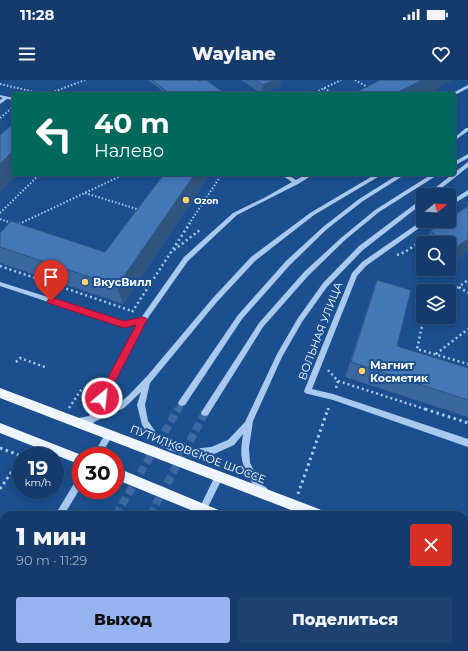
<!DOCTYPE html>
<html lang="ru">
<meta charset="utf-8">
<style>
body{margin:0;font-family:Montserrat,sans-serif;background:#1d4271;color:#f1f3f6;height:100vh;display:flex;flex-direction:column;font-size:15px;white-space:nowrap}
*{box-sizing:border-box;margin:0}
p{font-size:13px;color:#9dadc1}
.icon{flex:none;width:22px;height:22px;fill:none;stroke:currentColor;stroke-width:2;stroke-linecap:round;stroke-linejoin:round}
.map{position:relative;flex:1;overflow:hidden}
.panel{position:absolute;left:0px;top:431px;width:468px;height:140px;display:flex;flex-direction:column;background:#143b6b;border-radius:12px 12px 0 0;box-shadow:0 2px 10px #0003,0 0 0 1px #33557e}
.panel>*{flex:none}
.top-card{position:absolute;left:12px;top:12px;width:444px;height:84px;border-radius:4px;box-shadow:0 2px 10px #0003,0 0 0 1px #33557e;background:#00695c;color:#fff;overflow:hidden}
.needle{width:26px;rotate:72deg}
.buttons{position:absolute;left:416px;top:108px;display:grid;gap:8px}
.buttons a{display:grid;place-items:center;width:40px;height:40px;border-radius:4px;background:#143b6b;box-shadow:0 2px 10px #0003,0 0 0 1px #33557e;font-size:20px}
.speed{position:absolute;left:12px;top:367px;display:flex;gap:8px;font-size:20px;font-weight:700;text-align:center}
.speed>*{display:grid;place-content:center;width:52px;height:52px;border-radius:50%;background:#143b6b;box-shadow:0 2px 10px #0003,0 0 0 1px #33557e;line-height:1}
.speed small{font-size:10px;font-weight:400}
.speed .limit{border:6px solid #d22;background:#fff;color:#111}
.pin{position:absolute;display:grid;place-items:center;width:34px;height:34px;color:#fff;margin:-41px -17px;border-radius:50% 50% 50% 0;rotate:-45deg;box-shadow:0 0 4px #0007}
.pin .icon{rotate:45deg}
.me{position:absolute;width:44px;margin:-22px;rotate:28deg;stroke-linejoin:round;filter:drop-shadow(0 0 3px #0008)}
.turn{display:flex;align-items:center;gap:14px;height:84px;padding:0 16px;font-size:18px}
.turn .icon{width:52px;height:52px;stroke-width:2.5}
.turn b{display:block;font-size:28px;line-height:34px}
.round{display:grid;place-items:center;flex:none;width:42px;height:42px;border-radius:4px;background:#1d4271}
.summary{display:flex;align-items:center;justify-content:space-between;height:68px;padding:0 16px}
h1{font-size:24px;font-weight:800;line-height:30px}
.button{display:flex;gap:8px;margin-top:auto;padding:8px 16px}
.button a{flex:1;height:46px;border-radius:4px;background:#95b2f1;color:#111;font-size:16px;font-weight:800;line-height:46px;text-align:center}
.button a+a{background:#1d4271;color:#f1f3f6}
.status{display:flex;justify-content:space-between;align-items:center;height:28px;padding:0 20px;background:#143b6b;direction:ltr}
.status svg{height:11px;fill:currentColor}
header{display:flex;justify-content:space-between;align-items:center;height:52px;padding:0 16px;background:#143b6b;font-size:18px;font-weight:800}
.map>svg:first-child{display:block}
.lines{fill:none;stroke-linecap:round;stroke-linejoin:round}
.minor-tunnel-far1{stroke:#3d69a0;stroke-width:6;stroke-dasharray:6 3.5;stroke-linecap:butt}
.minor-tunnel{stroke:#3d69a0;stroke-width:8;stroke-dasharray:8 4;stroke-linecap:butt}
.path-far2{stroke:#a9c9ee;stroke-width:2;stroke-dasharray:1.5 2;stroke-linecap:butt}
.path-far1{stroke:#a9c9ee;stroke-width:2.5;stroke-dasharray:2 3;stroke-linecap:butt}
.path{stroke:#a9c9ee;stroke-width:3;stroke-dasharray:2.5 3.5;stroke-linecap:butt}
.minor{fill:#a9c9ee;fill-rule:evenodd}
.major{fill:#f0f6ff;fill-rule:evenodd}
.wall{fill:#3a679d}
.shaded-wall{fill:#305480}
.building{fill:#4478b7;stroke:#305480}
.route{fill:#e11d48;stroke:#92132f}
.poi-dot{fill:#ffd166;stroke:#1b4f8f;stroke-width:1.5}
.labels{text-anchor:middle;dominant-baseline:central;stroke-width:4;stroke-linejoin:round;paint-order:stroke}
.far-poi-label{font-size:9px;font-weight:bold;fill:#fff;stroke:#1b4f8f;text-anchor:start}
.poi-label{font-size:11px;font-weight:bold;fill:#fff;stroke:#1b4f8f;text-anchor:start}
.street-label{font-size:11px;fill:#fff;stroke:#1b4f8f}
</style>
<div class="status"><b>11:28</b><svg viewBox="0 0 49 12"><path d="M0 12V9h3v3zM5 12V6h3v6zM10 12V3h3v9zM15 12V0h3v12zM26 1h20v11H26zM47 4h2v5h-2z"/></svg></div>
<header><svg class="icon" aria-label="menu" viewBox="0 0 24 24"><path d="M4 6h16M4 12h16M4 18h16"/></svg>Waylane<svg class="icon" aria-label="heart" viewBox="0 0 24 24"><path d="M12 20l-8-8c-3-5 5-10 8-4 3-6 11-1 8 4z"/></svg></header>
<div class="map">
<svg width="468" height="571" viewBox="0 0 468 571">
<rect width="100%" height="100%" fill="#1b4f8f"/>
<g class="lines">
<path class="minor-tunnel-far1" d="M 178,330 L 182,323"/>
<path class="minor-tunnel" d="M 116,435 L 178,329
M 150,435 L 205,333"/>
<path class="path-far2" d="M 355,0 L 369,8
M 0,4 L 43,14
M 324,8 L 334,14
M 48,14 L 85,0
M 312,14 L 341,0
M 0,38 L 13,27
M 85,113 L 140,130
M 0,133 L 40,94
M 0,139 L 12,143
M 19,144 L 125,94
M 189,144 L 222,94"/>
<path class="path-far1" d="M 17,145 L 21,143
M 174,170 L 200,150
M 397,175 L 405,172 L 430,155
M 0,186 L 132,231
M 459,207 L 468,213
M 449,214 L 468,200
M 132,232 L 190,143
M 424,237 L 417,269 L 468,284
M 436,274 L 468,249
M 16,282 L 20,278 L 45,287
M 328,290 L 338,301 L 336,308
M 338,301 L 428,330
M 69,328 L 83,307
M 328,330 L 329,326"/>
<path class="path" d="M 425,329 L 468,343
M 0,368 L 21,376
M 0,409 L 21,378
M 298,414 L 328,329
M 464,564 L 468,566"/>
<path class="minor" d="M 468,5 L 468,8 L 455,15 L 451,14 Z
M 0,15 L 14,18 L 14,20 L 7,19 L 0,24 L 0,20 L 3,18 L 0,17 Z
M 466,48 L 468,48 L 468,51 L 454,61 L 454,58 Z
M 468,74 L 468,78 L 454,86 L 454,82 Z
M 468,82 L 468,87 L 433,115 L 426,115 Z
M 280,94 L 287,94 L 296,100 L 307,94 L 314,94 L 298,104 L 237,135 L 188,181 L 145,242 L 99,333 L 118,324 L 129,315 L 148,295 L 212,219 L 251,177 L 310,133 L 376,94 L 383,94 L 314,135 L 255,181 L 216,223 L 150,303 L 145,325 L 148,341 L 158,355 L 174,364 L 191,369 L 211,367 L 228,360 L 245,342 L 277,274 L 298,238 L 323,203 L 359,166 L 423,118 L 423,123 L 363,170 L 327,207 L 302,242 L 282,277 L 253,341 L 249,368 L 250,383 L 261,404 L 267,408 L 268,411 L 267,414 L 264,415 C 256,412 254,407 250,399 C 240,381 240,375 243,354 L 234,365 L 212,375 L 191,376 L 169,370 L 153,360 L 142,345 L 137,325 L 141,312 L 124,328 L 94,342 L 93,344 L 90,345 L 87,343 L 77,344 L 74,343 L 73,341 L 74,339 L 89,336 L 138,244 L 124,247 L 0,206 L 0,202 L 124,241 L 141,238 L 184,177 L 233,133 L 264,118 L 292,102 Z
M 399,94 L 406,94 L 363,121 L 327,149 L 290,185 L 242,239 L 185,325 L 182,326 L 179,325 L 178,323 L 179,321 L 238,235 L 286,181 L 323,147 L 359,119 Z
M 432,94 L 439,94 L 379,132 L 345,160 L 308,196 L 263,247 L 208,335 L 205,336 L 202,335 L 201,333 L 202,331 L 259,243 L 304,192 L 341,158 L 375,130 Z
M 468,110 L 468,115 L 449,127 L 449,122 Z
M 423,140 L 429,141 L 366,186 L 357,196 L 312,309 L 333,314 L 468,359 L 468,367 L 333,320 L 308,314 L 305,313 L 304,311 L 352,193 L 362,182 Z
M 109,351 L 112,353 L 113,355 L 100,376 L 92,376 L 106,353 Z
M 219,393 L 222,394 L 223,397 L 204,435 L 196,435 L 216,394 Z
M 81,396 L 81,407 L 64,435 L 55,435 L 78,397 Z
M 4,517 L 4,531 L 0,534 L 0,520 Z
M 31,567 L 41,567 L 39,571 L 29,571 Z
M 73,567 L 83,567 L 81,571 L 71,571 Z
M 121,567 L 131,567 L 129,571 L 119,571 Z"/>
<path class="major" d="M 0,308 L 319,429 L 323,431 L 325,435 L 304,435 L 0,318 Z
M 0,343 L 84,376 L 81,376 L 81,385 L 0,353 Z
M 115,387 L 221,431 L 223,435 L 203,435 L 115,399 Z
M 464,486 L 468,487 L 468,500 L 464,499 Z
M 464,528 L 468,529 L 468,543 L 464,542 Z"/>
</g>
<path class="wall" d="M 148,0 L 198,0 L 226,14 L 166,14 Z
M 241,0 L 281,0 L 280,6 L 262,14 Z
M 164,94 L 210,94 L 123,224 L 0,183 L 0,153 L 105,172 Z
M 468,126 L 468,171 L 449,184 L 449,163 L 425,163 L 430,151 Z
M 377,200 L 397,266 L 468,288 L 468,337 L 345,297 L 371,217 Z"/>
<path class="shaded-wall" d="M 273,0 L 281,0 L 280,6 L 262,14 L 263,5 Z
M 422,0 L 453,0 L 427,14 L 395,14 Z
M 14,70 L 14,94 L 19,94 L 0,113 L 0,84 Z
M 195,94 L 210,94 L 123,224 L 117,206 Z
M 468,159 L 468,171 L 449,184 L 449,180 L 455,168 Z"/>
<path class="building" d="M 152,0 L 198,0 L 199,1 L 206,0 L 226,14 L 170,14 Z
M 255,0 L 274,0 L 263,5 Z
M 380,0 L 422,0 L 395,14 L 353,14 Z
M 14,43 L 14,70 L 0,84 L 0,55 Z
M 164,94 L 195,94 L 117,206 L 0,167 L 0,153 L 11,141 L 105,172 Z
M 468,126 L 468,159 L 455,168 L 449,164 L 449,163 L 448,163 L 430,151 L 445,141 L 449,141 L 449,139 Z
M 377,200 L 411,210 L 397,266 L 468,288 L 468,320 L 351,282 Z
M 198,567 L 273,567 L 281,571 L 196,571 Z"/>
<path class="route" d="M 51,217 L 124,241 L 143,237 L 146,238 L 147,240 L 105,321 L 102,322 L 99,321 L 97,318 L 136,245 L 124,248 L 48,223 L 47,221 Z"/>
<g class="poi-dot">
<circle cx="186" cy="120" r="4"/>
<circle cx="85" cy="202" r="4"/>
<circle cx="362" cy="291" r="4"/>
</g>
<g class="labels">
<g class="far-poi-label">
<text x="194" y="120">Ozon</text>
</g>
<g class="poi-label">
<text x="93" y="202">ВкусВилл</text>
<text x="370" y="285">Магнит<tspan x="370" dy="13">Косметик</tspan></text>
</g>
<g class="street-label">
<text transform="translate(320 251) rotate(-69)">ВОЛЬНАЯ УЛИЦА</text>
<text transform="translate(198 374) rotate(21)">ПУТИЛКОВСКОЕ ШОССЕ</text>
</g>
</g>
</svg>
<div class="buttons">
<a><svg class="needle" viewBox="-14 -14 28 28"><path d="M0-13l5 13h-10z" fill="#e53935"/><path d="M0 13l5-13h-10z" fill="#9dadc1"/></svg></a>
<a><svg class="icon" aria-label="search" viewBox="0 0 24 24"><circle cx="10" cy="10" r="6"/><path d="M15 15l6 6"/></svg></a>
<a><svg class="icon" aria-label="layers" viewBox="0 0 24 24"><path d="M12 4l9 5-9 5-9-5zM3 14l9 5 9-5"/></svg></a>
</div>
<div class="speed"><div>19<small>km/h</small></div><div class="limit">30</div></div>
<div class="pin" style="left:51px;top:221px;background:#d93025"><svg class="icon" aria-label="arrive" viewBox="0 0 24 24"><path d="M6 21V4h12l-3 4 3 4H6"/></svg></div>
<svg class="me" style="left:102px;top:318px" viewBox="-20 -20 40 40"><circle r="17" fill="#e11d48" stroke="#fff" stroke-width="3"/><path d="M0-11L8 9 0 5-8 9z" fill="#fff"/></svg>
<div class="top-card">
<div class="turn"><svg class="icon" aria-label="left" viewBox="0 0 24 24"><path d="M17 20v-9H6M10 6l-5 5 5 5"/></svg><div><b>40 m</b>Налево</div></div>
</div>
<section class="panel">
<div class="summary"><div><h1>1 мин</h1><p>90 m · 11:29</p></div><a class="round" style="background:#d93025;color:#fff"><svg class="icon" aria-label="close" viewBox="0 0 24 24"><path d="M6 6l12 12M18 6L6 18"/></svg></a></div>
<div class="button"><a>Выход</a><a>Поделиться</a></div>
</section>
</div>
